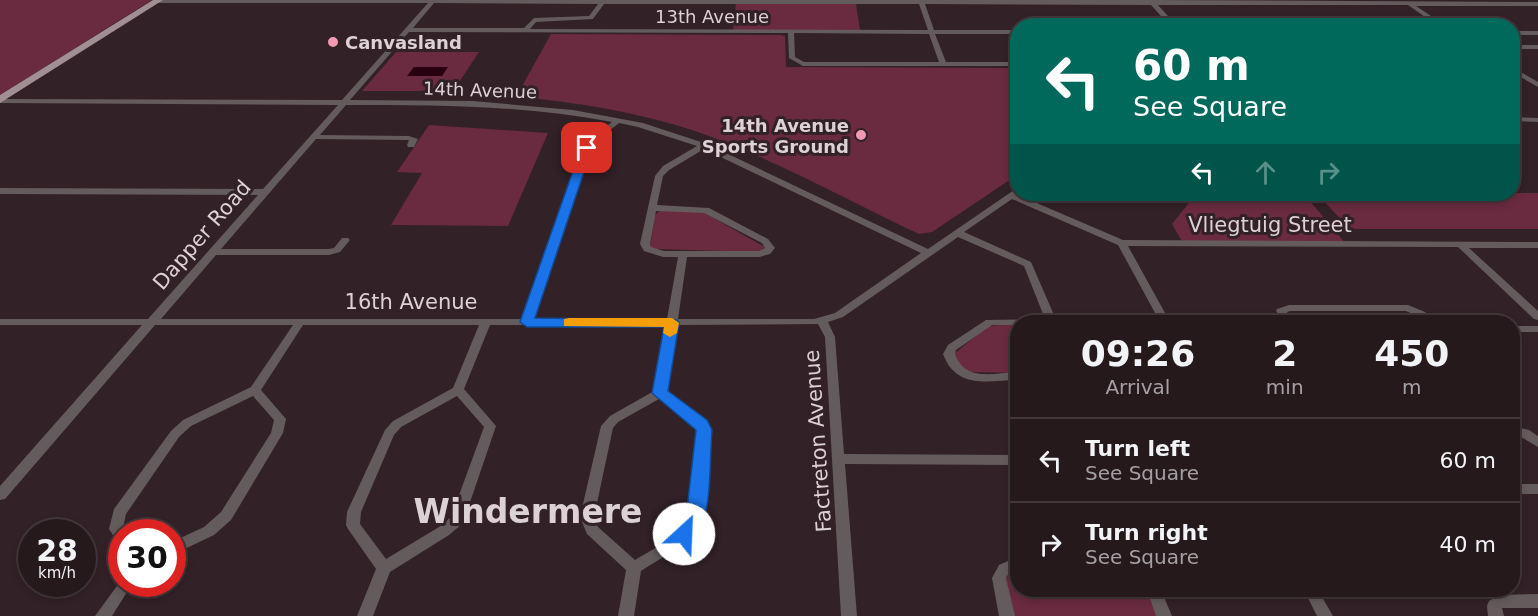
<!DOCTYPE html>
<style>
body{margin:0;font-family:"DejaVu Sans",sans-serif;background:#322629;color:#f1f3f6;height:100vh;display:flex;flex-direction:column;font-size:22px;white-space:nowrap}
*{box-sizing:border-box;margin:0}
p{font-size:20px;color:#a4a0a3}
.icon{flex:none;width:33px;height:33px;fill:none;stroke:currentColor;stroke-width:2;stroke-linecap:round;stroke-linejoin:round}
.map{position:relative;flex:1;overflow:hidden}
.side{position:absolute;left:1010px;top:315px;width:510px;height:282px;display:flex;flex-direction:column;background:#26191c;border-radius:24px;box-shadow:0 3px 9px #0003,0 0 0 2px #42383b}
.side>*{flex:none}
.banner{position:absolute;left:1010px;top:18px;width:510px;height:183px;border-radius:24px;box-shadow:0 3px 9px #0003,0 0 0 2px #42383b;background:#00695c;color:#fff;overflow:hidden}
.speed{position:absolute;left:18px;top:519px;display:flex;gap:12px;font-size:30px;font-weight:700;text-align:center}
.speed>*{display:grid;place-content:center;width:78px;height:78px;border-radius:50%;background:#26191c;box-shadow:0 3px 9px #0003,0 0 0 2px #42383b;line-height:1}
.speed small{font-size:15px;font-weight:400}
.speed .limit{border:9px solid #d22;background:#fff;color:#111}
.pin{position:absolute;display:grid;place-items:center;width:51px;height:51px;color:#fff;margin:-26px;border-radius:12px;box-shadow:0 3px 9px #0006}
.me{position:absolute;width:66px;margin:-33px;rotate:25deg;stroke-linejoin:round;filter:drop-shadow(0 0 4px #0008)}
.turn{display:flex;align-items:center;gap:21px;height:126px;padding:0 24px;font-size:27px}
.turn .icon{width:78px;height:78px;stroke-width:2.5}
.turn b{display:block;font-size:42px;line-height:51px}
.lanes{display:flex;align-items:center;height:57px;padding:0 24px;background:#0003;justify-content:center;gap:30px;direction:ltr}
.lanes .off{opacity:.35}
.eta{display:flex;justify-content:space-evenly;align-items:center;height:102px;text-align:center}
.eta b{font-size:36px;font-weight:700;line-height:42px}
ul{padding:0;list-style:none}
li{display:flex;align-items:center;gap:18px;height:84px;padding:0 24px;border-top:2px solid #42383b}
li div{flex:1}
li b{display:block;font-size:22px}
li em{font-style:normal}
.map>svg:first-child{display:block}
.green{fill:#6a2a3f}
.water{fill:#28000f}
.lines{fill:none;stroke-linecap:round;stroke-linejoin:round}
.street{fill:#645b5d;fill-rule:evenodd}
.primary{fill:#a18f94;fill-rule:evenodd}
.route{fill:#1a73e8;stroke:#114b97;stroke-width:1.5}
.slow{fill:#f59e0b}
.poi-dot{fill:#f19ab2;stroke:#322126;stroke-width:2}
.labels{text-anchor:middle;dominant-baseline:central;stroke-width:6;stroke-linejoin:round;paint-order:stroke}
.far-street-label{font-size:18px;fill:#dcd1d4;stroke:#322126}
.far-poi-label{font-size:18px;font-weight:bold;fill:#dcd1d4;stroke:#322126;text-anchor:start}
.street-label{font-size:21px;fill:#dcd1d4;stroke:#322126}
.near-district-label{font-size:33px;font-weight:bold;fill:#dcd1d4;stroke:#322126}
</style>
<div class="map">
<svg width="1538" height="616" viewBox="0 0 1538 616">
<rect width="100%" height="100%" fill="#322126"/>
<path class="green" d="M 0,0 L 152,0 L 0,95 Z
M 736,3 L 856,4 L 860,30 L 733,30 Z
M 551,34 L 780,35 L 785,36 L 786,67 L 1017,68 L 1017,175 L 932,232 L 919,234 C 847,200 770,157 695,131 C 637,112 577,102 516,97 Z
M 396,52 L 479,52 L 453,91 L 362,91 Z
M 429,125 L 548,133 L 508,226 L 391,225 L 422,173 L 397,172 Z
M 1538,193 L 1538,229 L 1350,229 L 1317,194 Z
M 1196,194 L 1304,194 L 1346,244 L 1183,243 L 1172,224 Z
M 661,210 L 699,210 L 765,247 L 759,252 L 653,249 L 650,246 L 655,215 Z
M 1017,324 L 1017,373 L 969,372 L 959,369 L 954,354 L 988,326 Z
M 1017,568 L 1017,590 L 1148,590 L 1158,616 L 1013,616 L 1006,578 Z"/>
<path class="water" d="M 414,67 L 448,67 L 442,76 L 407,76 Z"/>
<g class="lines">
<path class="street" d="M 155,0 L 1152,0 L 1538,2 L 1538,6 L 1416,6 L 1446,26 L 1438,26 L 1408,5 L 1158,5 L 1177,26 L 1170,26 L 1151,5 L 925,4 L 934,30 L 1017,30 L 1017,34 L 935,34 L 946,62 L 1017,62 L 1017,66 L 803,66 L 789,58 L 788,33 L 409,32 L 350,100 L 473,101 L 573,110 L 643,123 L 707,144 L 928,249 L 1017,188 L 1017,194 L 1019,194 L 1018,195 L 1123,240 L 1538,242 L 1538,248 L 1469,248 L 1538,311 L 1538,320 L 1534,319 L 1458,247 L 1128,246 L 1170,322 L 1160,322 L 1118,245 L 1012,199 L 964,232 L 1031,262 L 1057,322 L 1017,322 L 1017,325 L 992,325 L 956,350 L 955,354 C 965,382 993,373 1017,372 L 1017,380 C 987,381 956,389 943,354 L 948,345 L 986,320 L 1045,319 L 1024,266 L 958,237 L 843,317 L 828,322 L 835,337 L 844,454 L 1017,455 L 1017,465 L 845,464 L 857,616 L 841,616 L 825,337 L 818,324 L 677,325 L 666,392 L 706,421 L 710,431 C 708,460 712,514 691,536 C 677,551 657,560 641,571 L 634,616 L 618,616 L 626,570 L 587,534 L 580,517 L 601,426 L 610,416 L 654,391 L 666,325 L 490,325 L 464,389 L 496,426 L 464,520 L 462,524 L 449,535 L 390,572 L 373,616 L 357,616 L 376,569 L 348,529 L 346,525 L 347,512 L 385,430 L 393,421 L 453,388 L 479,325 L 303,325 L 261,390 L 286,419 L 283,433 L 231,520 L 214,535 L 172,555 L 172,542 L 204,527 L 221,512 L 271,433 L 274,420 L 253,396 L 191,426 L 179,437 L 126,514 L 123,528 L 127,532 L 122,532 L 122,543 L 117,541 L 109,529 L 114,509 L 171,431 L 183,420 L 251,387 L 293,325 L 155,325 L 5,499 L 0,500 L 0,486 L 142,325 L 0,325 L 0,319 L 148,319 L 258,195 L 0,194 L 0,188 L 263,189 L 338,105 L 0,103 L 0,99 L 342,100 L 428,3 L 157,3 ZM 434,3 L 598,4 L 589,16 L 534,18 L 524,28 L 413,28 ZM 604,4 L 919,4 L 928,30 L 530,29 L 536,22 L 593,19 ZM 794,33 L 929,34 L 939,62 L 804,62 L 795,57 ZM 346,105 C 436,105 523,105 612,122 L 586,142 L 523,319 L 161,319 L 216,255 L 329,255 L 340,252 L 350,240 L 348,238 L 342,238 L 334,248 L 329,249 L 221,249 L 316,139 L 409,140 L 407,145 L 408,147 L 414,147 L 418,139 L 409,136 L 320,135 ZM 619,123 L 638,127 L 697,146 L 663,166 L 655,176 L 640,244 L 644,251 L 663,257 L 678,257 L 667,319 L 534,319 L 594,143 ZM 704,149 L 921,253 L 835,313 L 814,319 L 678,319 L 687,257 L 759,257 L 770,254 L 775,248 L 768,239 L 709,208 L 657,205 L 663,176 L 669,170 ZM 656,211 L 704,213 L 762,243 L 765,248 L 759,251 L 664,251 L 651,247 L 650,244 ZM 457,396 L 484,427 L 451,517 L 439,527 L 386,559 L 360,524 L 361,512 L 394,435 L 401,427 ZM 659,399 L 697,426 L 698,431 C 696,452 696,508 684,524 C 673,540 651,550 635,560 L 598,527 L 594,517 L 613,428 L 618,422 Z
M 1512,31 L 1538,31 L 1538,35 L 1512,35 Z
M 1512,45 L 1538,45 L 1538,49 L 1512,49 Z
M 1512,67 L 1538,82 L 1538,87 L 1512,72 Z
M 1512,117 L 1538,118 L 1538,122 L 1512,121 Z
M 1289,305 L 1408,305 L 1425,312 L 1434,322 L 1423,322 L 1417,316 L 1406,311 L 1290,311 L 1287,312 L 1293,322 L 1283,322 L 1276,311 L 1277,309 Z
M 1512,326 L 1538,326 L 1538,332 L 1512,332 Z
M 1512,426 L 1529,430 L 1538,436 L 1538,447 L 1521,437 L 1512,434 Z
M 1512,484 L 1538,484 L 1538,494 L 1512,494 Z
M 1017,557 L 1017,570 L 1009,573 L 1006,578 L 1015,616 L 999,616 L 992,578 L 999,565 Z
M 122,579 L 122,584 L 132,584 L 112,616 L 95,616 Z
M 1147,590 L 1161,590 L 1172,616 L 1156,616 Z
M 1304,590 L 1318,590 L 1333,616 L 1317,616 Z
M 1538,594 L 1538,608 L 1502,608 L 1504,616 L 1488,616 L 1487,606 L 1489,601 L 1499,595 Z"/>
<path class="primary" d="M 153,0 L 163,0 L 0,103 L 0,95 Z"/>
</g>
<path class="route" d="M 587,145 L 592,148 L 535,318 L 677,320 L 679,323 L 668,391 L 707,420 L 712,430 C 710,456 711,496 704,519 C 700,531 690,543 678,539 L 675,534 L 686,518 L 696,430 L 652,393 L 664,327 L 527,327 L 520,322 L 581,148 Z"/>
<path class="slow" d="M 569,318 L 672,318 L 679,323 L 677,333 L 670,337 L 663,333 L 664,327 L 564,326 L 564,319 Z"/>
<g class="poi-dot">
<circle cx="333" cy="42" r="6"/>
<circle cx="861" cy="135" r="6"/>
</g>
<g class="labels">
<g class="far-street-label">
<text x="712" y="16">13th Avenue</text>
<text transform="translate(480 90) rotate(2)">14th Avenue</text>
</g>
<g class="far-poi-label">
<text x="345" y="42">Canvasland</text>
<text x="849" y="125" text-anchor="end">14th Avenue<tspan x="849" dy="21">Sports Ground</tspan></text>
</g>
<g class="street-label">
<text x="1270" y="225">Vliegtuig Street</text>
<text transform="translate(202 235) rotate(-49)">Dapper Road</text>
<text x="411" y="302">16th Avenue</text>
<text transform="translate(818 441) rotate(-94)">Factreton Avenue</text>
</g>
<g class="near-district-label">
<text x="528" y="511">Windermere</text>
</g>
</g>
</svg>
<div class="speed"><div>28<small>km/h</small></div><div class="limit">30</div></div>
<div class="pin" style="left:587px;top:148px;background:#d93025"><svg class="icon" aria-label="arrive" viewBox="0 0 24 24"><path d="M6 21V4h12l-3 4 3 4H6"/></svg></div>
<svg class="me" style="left:684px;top:534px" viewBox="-20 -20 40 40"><circle r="19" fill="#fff"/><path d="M0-13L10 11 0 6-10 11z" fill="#1a73e8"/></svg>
<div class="banner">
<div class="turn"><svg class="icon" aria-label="left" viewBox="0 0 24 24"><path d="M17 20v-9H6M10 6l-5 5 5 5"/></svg><div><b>60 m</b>See Square</div></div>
<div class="lanes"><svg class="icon" aria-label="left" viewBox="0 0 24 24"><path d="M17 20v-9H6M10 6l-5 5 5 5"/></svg><svg class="icon off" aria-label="ahead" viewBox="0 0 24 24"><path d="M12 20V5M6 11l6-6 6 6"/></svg><svg class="icon off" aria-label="right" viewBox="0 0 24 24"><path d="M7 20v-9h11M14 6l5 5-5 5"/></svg></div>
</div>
<section class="side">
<div class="eta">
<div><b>09:26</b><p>Arrival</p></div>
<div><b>2</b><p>min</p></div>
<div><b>450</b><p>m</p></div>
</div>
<ul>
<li><svg class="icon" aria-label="left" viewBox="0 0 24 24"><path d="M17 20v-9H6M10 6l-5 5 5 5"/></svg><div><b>Turn left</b><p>See Square</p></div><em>60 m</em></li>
<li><svg class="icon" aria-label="right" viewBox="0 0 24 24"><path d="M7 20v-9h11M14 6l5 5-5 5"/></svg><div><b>Turn right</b><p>See Square</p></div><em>40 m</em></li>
</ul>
</section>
</div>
